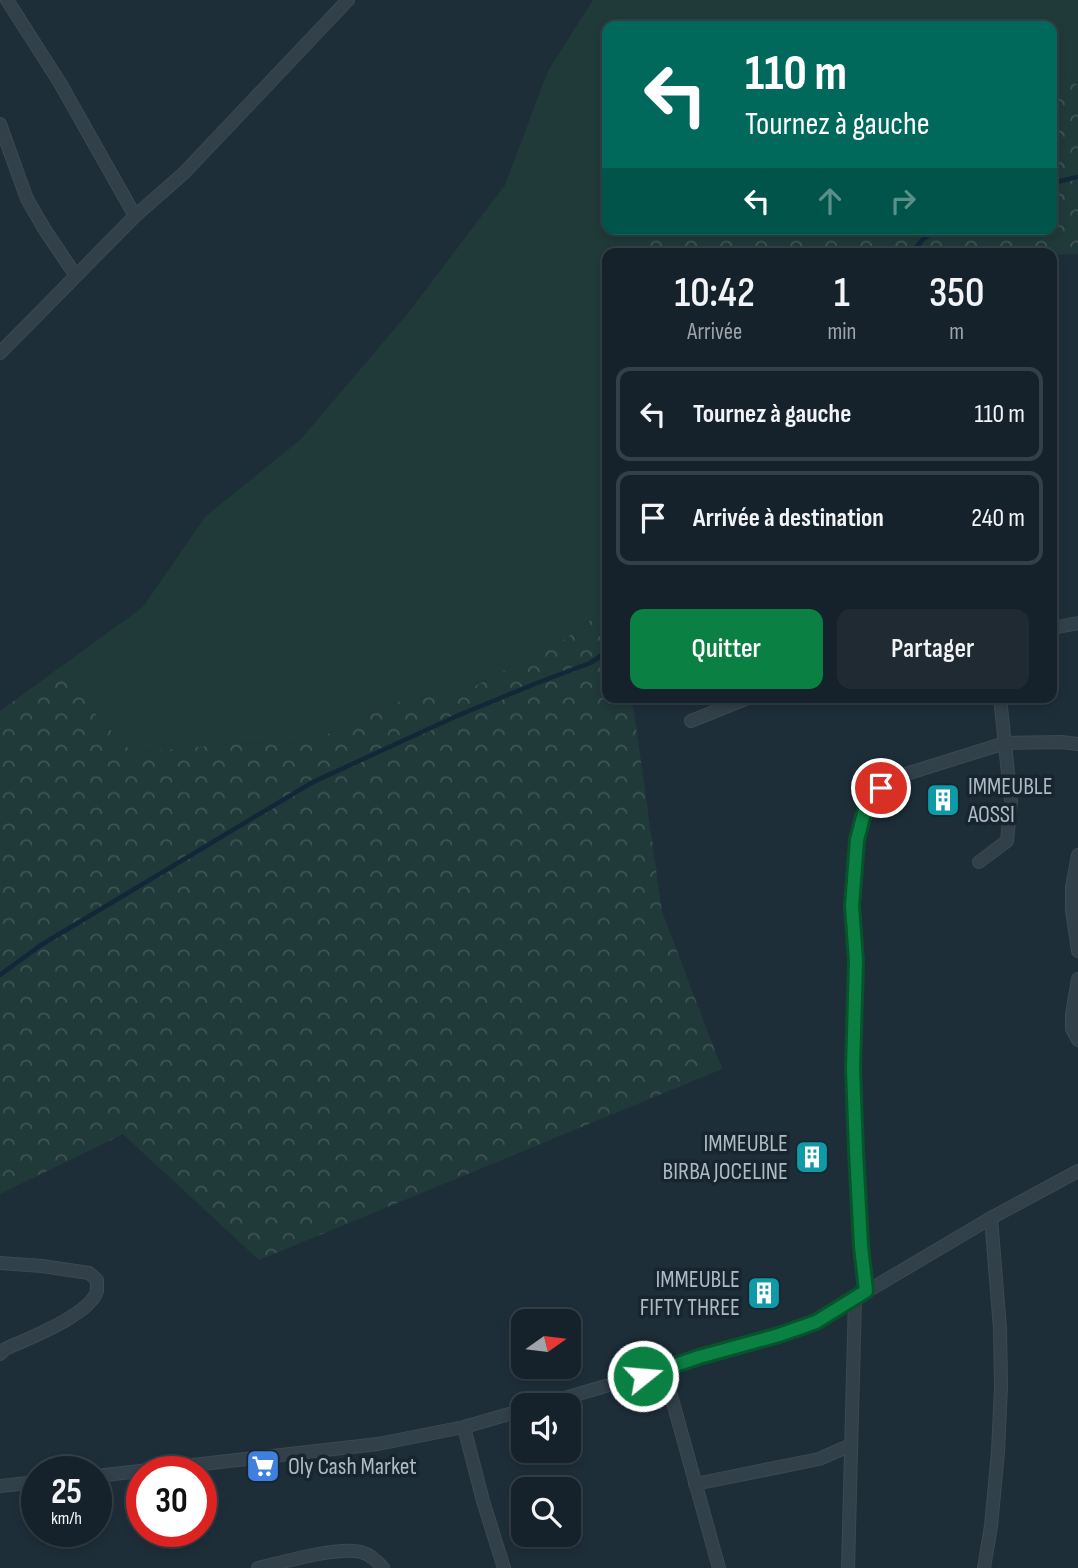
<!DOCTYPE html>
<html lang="fr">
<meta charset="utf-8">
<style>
body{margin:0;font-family:"Sofia Sans Condensed",sans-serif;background:#1f2a33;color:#f1f3f6;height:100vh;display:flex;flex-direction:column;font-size:26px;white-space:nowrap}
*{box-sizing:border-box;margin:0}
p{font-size:23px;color:#9ea4a9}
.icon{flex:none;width:38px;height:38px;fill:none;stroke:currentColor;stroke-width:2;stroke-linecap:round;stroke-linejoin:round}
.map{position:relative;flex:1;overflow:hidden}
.panel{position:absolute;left:602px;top:248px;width:455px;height:455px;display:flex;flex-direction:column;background:#16222b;border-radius:14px;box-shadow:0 4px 10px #0003,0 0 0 2px #353f47}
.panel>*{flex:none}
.top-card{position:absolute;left:602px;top:21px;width:455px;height:214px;border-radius:14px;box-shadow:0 4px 10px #0003,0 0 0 2px #353f47;background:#00695c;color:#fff;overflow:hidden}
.needle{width:46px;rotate:76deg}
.controls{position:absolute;left:511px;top:1309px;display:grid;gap:14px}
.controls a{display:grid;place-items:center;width:70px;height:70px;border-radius:14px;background:#16222b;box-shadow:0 4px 10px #0003,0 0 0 2px #353f47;font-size:35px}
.speed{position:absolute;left:21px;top:1456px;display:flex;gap:14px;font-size:35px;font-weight:700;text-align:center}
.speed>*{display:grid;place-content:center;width:91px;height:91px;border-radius:50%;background:#16222b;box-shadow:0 4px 10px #0003,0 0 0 2px #353f47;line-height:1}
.speed small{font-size:18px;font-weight:400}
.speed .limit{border:10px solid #d22;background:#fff;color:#111}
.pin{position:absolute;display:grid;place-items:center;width:60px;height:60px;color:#fff;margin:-30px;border:4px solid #fff;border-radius:50%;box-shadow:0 2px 7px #0007}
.me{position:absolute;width:77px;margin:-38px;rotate:73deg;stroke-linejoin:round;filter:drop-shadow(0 0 5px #0008)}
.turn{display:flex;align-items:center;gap:24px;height:147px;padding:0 28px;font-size:32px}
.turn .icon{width:91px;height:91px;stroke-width:2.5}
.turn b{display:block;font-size:49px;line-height:60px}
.lanes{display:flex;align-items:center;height:66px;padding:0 28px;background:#0003;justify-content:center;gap:35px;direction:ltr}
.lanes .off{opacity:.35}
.eta{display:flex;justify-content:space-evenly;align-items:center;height:119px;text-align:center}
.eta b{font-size:42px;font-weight:600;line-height:49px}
.action{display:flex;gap:14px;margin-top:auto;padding:14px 28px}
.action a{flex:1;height:80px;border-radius:14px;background:#0b8043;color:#fff;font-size:28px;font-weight:600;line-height:80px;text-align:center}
.action a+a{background:#1f2a33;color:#f1f3f6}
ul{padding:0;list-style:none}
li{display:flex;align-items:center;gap:21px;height:94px;margin:0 14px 10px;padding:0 14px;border:4px solid #353f47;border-radius:14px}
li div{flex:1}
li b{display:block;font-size:26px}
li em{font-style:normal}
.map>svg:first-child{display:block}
.grass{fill:#203a39}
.forest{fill:url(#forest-crowns)}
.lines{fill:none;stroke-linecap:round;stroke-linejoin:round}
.stream{stroke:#122737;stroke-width:4.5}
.street-casing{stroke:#3c4953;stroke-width:14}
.street{stroke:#324049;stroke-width:12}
.route-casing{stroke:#07532c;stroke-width:18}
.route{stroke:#0b8043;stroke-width:12}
.labels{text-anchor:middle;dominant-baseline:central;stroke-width:7;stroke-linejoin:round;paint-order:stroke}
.poi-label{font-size:24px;fill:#acbbc6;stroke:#18252e;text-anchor:start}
</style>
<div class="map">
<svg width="1078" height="1568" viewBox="0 0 1078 1568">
<defs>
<pattern id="forest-crowns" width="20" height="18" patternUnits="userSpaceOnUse" patternTransform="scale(1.75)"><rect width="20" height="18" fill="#203a39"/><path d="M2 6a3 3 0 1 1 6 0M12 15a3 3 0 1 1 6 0" fill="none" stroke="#3e5554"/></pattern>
</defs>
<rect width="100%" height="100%" fill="#1e2e39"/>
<path class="grass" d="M 593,0 L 1078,0 L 1078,85 L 1052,74 L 1052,26 L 607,26 L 607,229 L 647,229 L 647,254 L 607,254 L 607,608 L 565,639 L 473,687 L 388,704 L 312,742 L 229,744 L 133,753 L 98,717 L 62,666 L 143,607 L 205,517 L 301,439 L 409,312 L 505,185 L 548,71 Z"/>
<path class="forest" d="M 1052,74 L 1078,85 L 1078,254 L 1052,255 L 1052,254 L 647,254 L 647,229 L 1052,229 Z
M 607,608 L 607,698 L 632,698 L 662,912 L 722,1069 L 259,1260 L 123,1134 L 0,1194 L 0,711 L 62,666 L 98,717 L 133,753 L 229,744 L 312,742 L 388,704 L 473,687 L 565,639 Z"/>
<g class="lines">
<path class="stream" d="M 1052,183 L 1078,177
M 911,254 L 922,240 L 938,229
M 0,975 L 41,945 L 313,782 L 459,715 L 537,683 L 590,663 L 607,652"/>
<g class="street-casing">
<path id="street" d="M 7,0 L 60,83 L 135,216
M 0,124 L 27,199 L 45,230 L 76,276
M 0,353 L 135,216 L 184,173 L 348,0
M 1052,628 L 1078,623
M 691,721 L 748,698
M 1078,855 L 1072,887 L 1072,910 L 1078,951
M 979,862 L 1007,841 L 1011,801 L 1000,698
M 1078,979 L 1072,1014 L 1072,1029 L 1078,1040
M 0,1263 L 42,1266 L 89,1273 L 97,1280 C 97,1282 97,1290 97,1291 C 90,1315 27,1339 5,1349 L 0,1354
M 866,1291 L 861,1246 L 856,1151 L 853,1069 L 856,961 L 852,906 L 857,840 L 868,798 L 881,788 L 906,774 L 1005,743 L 1061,742 L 1078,744
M 664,1370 L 719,1568
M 541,1405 L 779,1335 L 815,1322 L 991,1218 L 1078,1171
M 464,1427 L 483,1501 L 504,1568
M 96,1476 L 378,1444 L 464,1427 L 523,1410
M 695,1484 L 819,1459 L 851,1445
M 0,1486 L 37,1482
M 258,1568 C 284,1562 337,1546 361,1552 C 369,1554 378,1562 383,1568
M 848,1568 L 855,1298
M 984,1568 L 991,1526 L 998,1452 L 1001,1387 L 1000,1328 L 991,1218"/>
</g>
<use href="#street" class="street"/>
</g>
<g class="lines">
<g class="route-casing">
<path id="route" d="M 643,1376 L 699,1357 L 779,1335 L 816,1322 L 866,1291 L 861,1246 L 856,1151 L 853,1069 L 856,961 L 852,906 L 857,840 L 868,798 L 881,788"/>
</g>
<use href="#route" class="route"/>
</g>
<defs>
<g id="building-square" transform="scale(1.75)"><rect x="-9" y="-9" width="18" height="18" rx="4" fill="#0f9aa8" stroke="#18252e"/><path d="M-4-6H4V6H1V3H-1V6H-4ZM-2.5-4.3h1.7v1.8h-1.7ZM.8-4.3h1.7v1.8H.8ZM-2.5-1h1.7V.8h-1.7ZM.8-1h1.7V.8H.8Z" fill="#fff"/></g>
<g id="supermarket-square" transform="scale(1.75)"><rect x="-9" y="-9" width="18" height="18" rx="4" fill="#3f7fe0" stroke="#18252e"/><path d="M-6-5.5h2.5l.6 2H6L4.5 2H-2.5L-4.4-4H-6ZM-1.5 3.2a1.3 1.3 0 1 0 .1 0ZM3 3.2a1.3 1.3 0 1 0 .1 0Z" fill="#fff"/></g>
</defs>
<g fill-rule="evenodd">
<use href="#building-square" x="943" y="800"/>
<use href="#building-square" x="812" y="1157"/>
<use href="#building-square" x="764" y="1293"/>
<use href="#supermarket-square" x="263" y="1466"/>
</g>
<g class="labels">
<g class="poi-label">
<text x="968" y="786">IMMEUBLE<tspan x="968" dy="28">AOSSI</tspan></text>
<text x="788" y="1143" text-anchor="end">IMMEUBLE<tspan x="788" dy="28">BIRBA JOCELINE</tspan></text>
<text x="740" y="1279" text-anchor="end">IMMEUBLE<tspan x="740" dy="28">FIFTY THREE</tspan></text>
<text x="288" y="1466">Oly Cash Market</text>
</g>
</g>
</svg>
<div class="controls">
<a><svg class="needle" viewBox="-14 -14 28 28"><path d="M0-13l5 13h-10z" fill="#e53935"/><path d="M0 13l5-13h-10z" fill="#9ea4a9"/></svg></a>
<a><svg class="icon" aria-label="sound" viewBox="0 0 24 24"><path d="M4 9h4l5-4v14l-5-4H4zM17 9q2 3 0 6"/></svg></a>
<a><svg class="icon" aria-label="search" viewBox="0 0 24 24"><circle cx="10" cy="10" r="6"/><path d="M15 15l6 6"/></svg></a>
</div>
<div class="speed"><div>25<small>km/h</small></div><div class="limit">30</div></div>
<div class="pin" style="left:881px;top:788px;background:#d93025"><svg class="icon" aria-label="arrive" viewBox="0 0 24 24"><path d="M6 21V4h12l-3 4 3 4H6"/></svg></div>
<svg class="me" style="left:643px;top:1376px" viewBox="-20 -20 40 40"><circle r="17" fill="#0b8043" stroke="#fff" stroke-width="3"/><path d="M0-11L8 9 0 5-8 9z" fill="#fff"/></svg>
<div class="top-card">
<div class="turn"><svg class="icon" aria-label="left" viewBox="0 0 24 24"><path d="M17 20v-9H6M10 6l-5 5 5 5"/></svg><div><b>110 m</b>Tournez à gauche</div></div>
<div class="lanes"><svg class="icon" aria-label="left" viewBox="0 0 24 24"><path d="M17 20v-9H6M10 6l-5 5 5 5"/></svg><svg class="icon off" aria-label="ahead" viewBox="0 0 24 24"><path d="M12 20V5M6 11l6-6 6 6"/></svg><svg class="icon off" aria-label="right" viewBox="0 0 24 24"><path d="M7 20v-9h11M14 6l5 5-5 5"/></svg></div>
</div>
<section class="panel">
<div class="eta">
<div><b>10:42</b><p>Arrivée</p></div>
<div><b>1</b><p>min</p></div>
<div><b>350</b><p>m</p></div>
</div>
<ul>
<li><svg class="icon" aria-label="left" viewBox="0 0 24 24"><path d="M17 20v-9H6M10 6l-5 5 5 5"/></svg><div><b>Tournez à gauche</b></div><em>110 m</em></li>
<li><svg class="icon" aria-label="arrive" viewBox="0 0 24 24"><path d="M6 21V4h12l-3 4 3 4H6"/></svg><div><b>Arrivée à destination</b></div><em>240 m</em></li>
</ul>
<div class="action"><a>Quitter</a><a>Partager</a></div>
</section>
</div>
